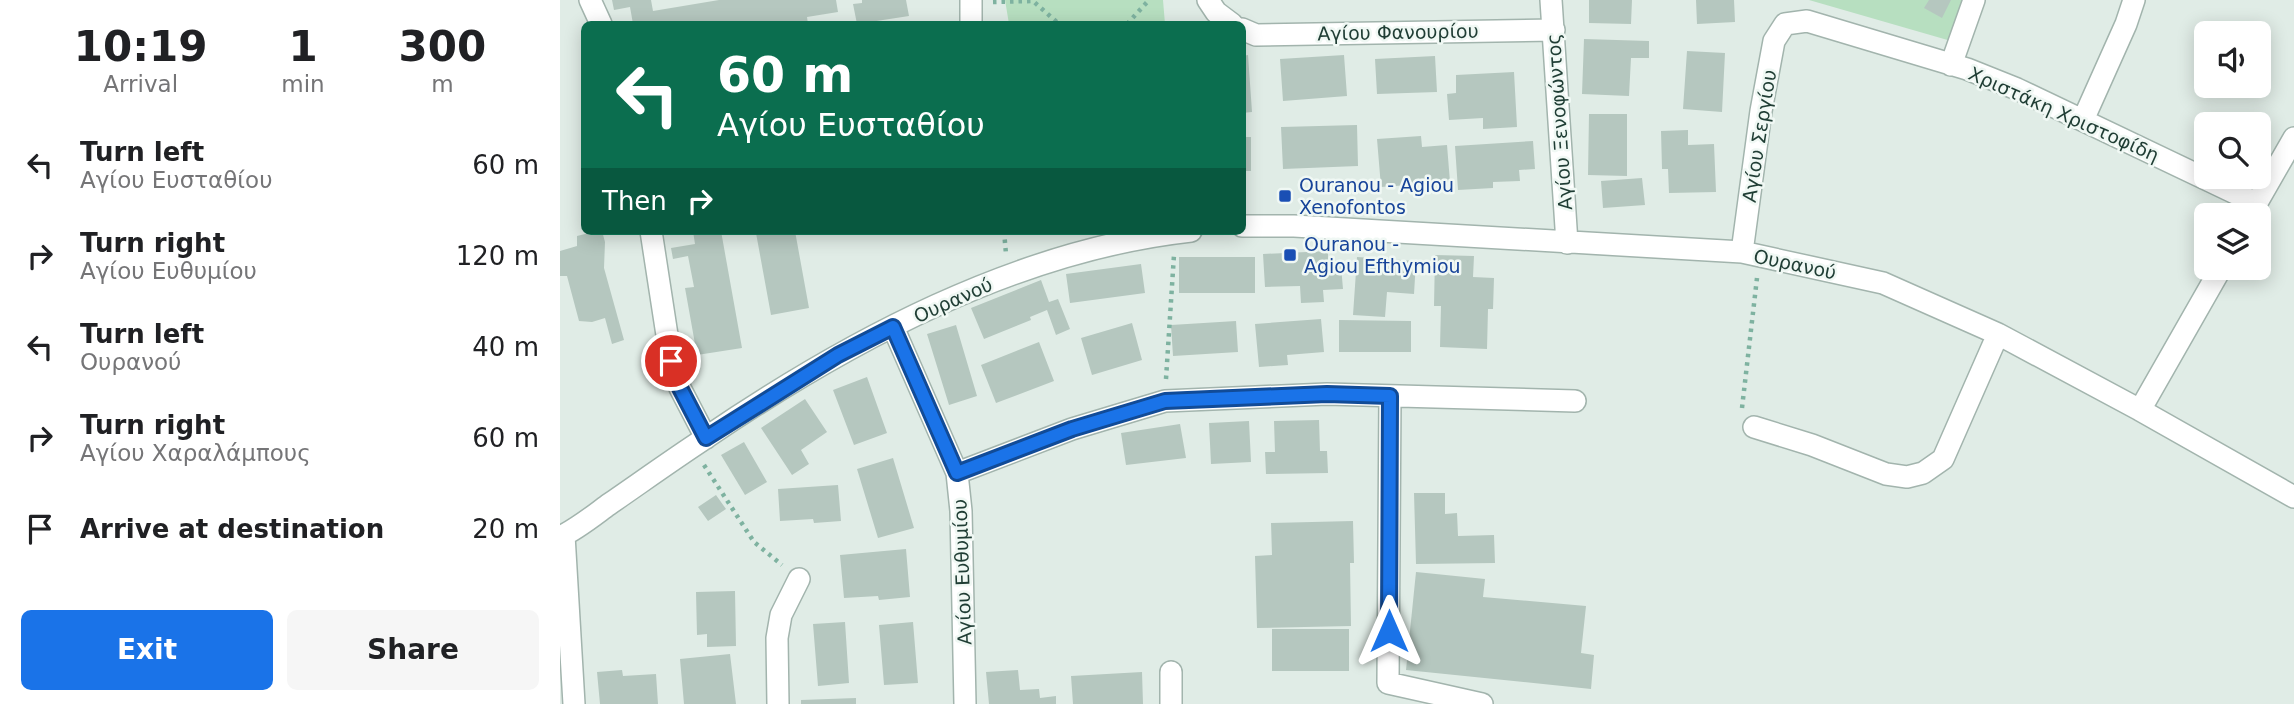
<!DOCTYPE html>
<meta charset="utf-8">
<style>
body{margin:0;font-family:"DejaVu Sans",sans-serif;background:#f6f6f6;color:#202124;height:100vh;display:flex;flex-direction:column;font-size:26px;white-space:nowrap}
*{box-sizing:border-box;margin:0}
p{font-size:23px;color:#757577}
.icon{flex:none;width:38px;height:38px;fill:none;stroke:currentColor;stroke-width:2;stroke-linecap:round;stroke-linejoin:round}
.map{position:relative;flex:1;overflow:hidden}
.drawer{display:flex;flex-direction:column;background:#fff;width:560px}
.drawer>*{flex:none}
.hud{position:absolute;left:21px;top:21px;width:665px;height:214px;border-radius:10px;box-shadow:0 4px 18px #0003;background:#0b6e4f;color:#fff;overflow:hidden}
.controls{position:absolute;left:1634px;top:21px;display:grid;gap:14px}
.controls a{display:grid;place-items:center;width:77px;height:77px;border-radius:10px;background:#fff;box-shadow:0 4px 18px #0003;font-size:35px}
.pin{position:absolute;display:grid;place-items:center;width:60px;height:60px;color:#fff;margin:-30px;border:4px solid #fff;border-radius:50%;box-shadow:0 2px 7px #0007}
.me{position:absolute;width:77px;margin:-38px;rotate:0deg;stroke-linejoin:round;filter:drop-shadow(0 0 5px #0008)}
.turn{display:flex;align-items:center;gap:24px;height:147px;padding:0 21px;font-size:32px}
.turn .icon{width:91px;height:91px;stroke-width:2.5}
.turn b{display:block;font-size:49px;line-height:60px}
.then{display:flex;align-items:center;height:66px;padding:0 21px;background:#0003;gap:14px;font-size:26px}
.eta{display:flex;justify-content:space-evenly;align-items:center;height:119px;text-align:center}
.eta b{font-size:42px;font-weight:700;line-height:49px}
.action{display:flex;gap:14px;margin-top:auto;padding:14px 21px}
.action a{flex:1;height:80px;border-radius:10px;background:#1a73e8;color:#fff;font-size:28px;font-weight:700;line-height:80px;text-align:center}
.action a+a{background:#f6f6f6;color:#202124}
ul{padding:0;list-style:none}
li{display:flex;align-items:center;gap:21px;height:91px;padding:0 21px}
li div{flex:1}
li b{display:block;font-size:26px}
li em{font-style:normal}
main{display:flex;flex:1;min-height:0}
.map>svg:first-child{display:block}
.green{fill:#b7dfc0}
.building{fill:#b5c7bf}
.lines{fill:none;stroke-linecap:round;stroke-linejoin:round}
.minor-casing{stroke:#a2b4ad;stroke-width:24}
.path{stroke:#7eb2a0;stroke-width:4.5;stroke-dasharray:3.5 5;stroke-linecap:butt}
.minor{stroke:#fff;stroke-width:21}
.route-casing{stroke:#114b97;stroke-width:18}
.route{stroke:#1a73e8;stroke-width:12}
.transit-dot{fill:#1a4fb4;stroke:#f0f8f4;stroke-width:2.5}
.labels{text-anchor:middle;dominant-baseline:central;stroke-width:5;stroke-linejoin:round;paint-order:stroke}
.street-label{font-size:19px;fill:#1f3d34;stroke:#f0f8f4}
.transit-label{font-size:19px;fill:#164399;stroke:#f0f8f4;text-anchor:start}
</style>
<main>
<section class="drawer">
<div class="eta">
<div><b>10:19</b><p>Arrival</p></div>
<div><b>1</b><p>min</p></div>
<div><b>300</b><p>m</p></div>
</div>
<ul>
<li><svg class="icon" aria-label="left" viewBox="0 0 24 24"><path d="M17 20v-9H6M10 6l-5 5 5 5"/></svg><div><b>Turn left</b><p>Αγίου Ευσταθίου</p></div><em>60 m</em></li>
<li><svg class="icon" aria-label="right" viewBox="0 0 24 24"><path d="M7 20v-9h11M14 6l5 5-5 5"/></svg><div><b>Turn right</b><p>Αγίου Ευθυμίου</p></div><em>120 m</em></li>
<li><svg class="icon" aria-label="left" viewBox="0 0 24 24"><path d="M17 20v-9H6M10 6l-5 5 5 5"/></svg><div><b>Turn left</b><p>Ουρανού</p></div><em>40 m</em></li>
<li><svg class="icon" aria-label="right" viewBox="0 0 24 24"><path d="M7 20v-9h11M14 6l5 5-5 5"/></svg><div><b>Turn right</b><p>Αγίου Χαραλάμπους</p></div><em>60 m</em></li>
<li><svg class="icon" aria-label="arrive" viewBox="0 0 24 24"><path d="M6 21V4h12l-3 4 3 4H6"/></svg><div><b>Arrive at destination</b></div><em>20 m</em></li>
</ul>
<div class="action"><a>Exit</a><a>Share</a></div>
</section>
<div class="map">
<svg width="1734" height="704" viewBox="0 0 1734 704">
<rect width="100%" height="100%" fill="#e0ece6"/>
<path class="green" d="M 445,0 L 603,0 L 605,24 L 449,24 Z
M 1249,0 L 1405,0 L 1391,41 Z"/>
<path class="building" d="M 52,0 L 91,0 L 93,11 L 159,0 L 276,0 L 278,12 L 247,17 L 248,24 L 73,24 L 70,7 L 54,10 Z
M 302,0 L 346,0 L 349,16 L 297,24 L 293,4 L 302,3 Z
M 1029,0 L 1072,0 L 1071,24 L 1029,23 Z
M 1136,0 L 1174,0 L 1175,22 L 1137,24 Z
M 1369,0 L 1391,0 L 1382,18 L 1364,8 Z
M 1024,39 L 1089,41 L 1089,58 L 1071,58 L 1069,96 L 1022,94 Z
M 1127,51 L 1165,53 L 1162,112 L 1123,109 Z
M 688,55 L 692,112 L 682,113 L 682,56 Z
M 784,55 L 787,96 L 723,101 L 720,59 Z
M 875,56 L 877,92 L 817,94 L 815,59 Z
M 954,72 L 957,127 L 923,129 L 923,118 L 889,120 L 887,94 L 896,93 L 896,75 Z
M 1029,114 L 1067,114 L 1067,176 L 1028,175 Z
M 797,125 L 798,166 L 723,169 L 721,127 Z
M 1128,130 L 1128,145 L 1154,144 L 1156,192 L 1109,193 L 1108,169 L 1102,169 L 1101,131 Z
M 861,136 L 862,147 L 887,145 L 890,182 L 821,187 L 817,139 Z
M 682,137 L 691,137 L 691,171 L 682,171 Z
M 973,141 L 975,169 L 959,170 L 960,181 L 933,182 L 933,188 L 898,190 L 895,146 Z
M 1082,178 L 1085,205 L 1043,208 L 1041,181 Z
M 37,231 L 42,231 L 45,242 L 44,268 L 64,340 L 52,344 L 45,318 L 32,322 L 19,321 L 7,276 L 0,276 L 0,251 L 17,246 L 17,236 Z
M 133,231 L 161,231 L 182,348 L 137,355 L 125,288 L 134,287 L 128,256 L 113,259 L 111,248 L 135,244 Z
M 207,231 L 235,231 L 249,308 L 211,315 L 196,233 Z
M 768,251 L 768,266 L 781,266 L 783,289 L 763,290 L 764,302 L 741,303 L 740,286 L 705,287 L 703,254 Z
M 875,255 L 914,256 L 913,277 L 934,278 L 933,309 L 928,309 L 927,349 L 880,347 L 881,306 L 874,306 Z
M 619,257 L 695,257 L 695,293 L 619,293 Z
M 797,257 L 856,261 L 854,294 L 827,292 L 825,317 L 793,315 Z
M 581,264 L 585,293 L 510,303 L 506,274 Z
M 481,280 L 489,302 L 498,299 L 510,329 L 496,335 L 487,310 L 470,317 L 471,320 L 424,339 L 411,308 Z
M 761,319 L 764,352 L 727,355 L 728,365 L 699,367 L 695,324 Z
M 779,320 L 851,321 L 851,352 L 779,352 Z
M 676,321 L 678,352 L 613,356 L 611,325 Z
M 572,323 L 582,360 L 532,375 L 521,338 Z
M 396,325 L 417,396 L 389,405 L 367,334 Z
M 479,342 L 494,381 L 436,403 L 421,365 Z
M 307,377 L 327,433 L 294,445 L 273,390 Z
M 245,399 L 267,432 L 241,450 L 249,464 L 232,475 L 201,428 Z
M 759,420 L 760,451 L 767,451 L 768,473 L 706,474 L 705,452 L 715,452 L 714,421 Z
M 689,421 L 691,462 L 651,464 L 649,423 Z
M 620,424 L 626,458 L 566,465 L 561,433 Z
M 184,442 L 207,482 L 185,495 L 161,455 Z
M 333,458 L 354,528 L 318,538 L 297,469 Z
M 278,485 L 281,521 L 254,523 L 253,519 L 220,521 L 218,489 Z
M 854,493 L 885,493 L 885,514 L 897,513 L 898,536 L 934,535 L 935,563 L 856,564 Z
M 156,495 L 166,509 L 148,521 L 138,507 Z
M 793,521 L 794,563 L 790,563 L 791,626 L 697,628 L 695,556 L 712,555 L 711,523 Z
M 346,549 L 350,597 L 319,600 L 318,596 L 284,598 L 280,555 Z
M 856,572 L 925,579 L 923,597 L 1026,606 L 1021,653 L 1034,655 L 1031,689 L 846,670 Z
M 175,591 L 176,646 L 147,647 L 147,634 L 137,635 L 136,592 Z
M 285,622 L 289,683 L 258,686 L 253,624 Z
M 353,622 L 358,683 L 324,685 L 319,625 Z
M 712,629 L 789,629 L 789,671 L 712,671 Z
M 170,654 L 176,704 L 124,704 L 120,659 Z
M 62,670 L 63,676 L 96,674 L 98,704 L 40,704 L 37,672 Z
M 458,670 L 460,690 L 479,689 L 480,698 L 496,696 L 496,704 L 429,704 L 426,672 Z
M 582,672 L 583,704 L 513,704 L 511,676 Z
M 296,698 L 296,704 L 241,704 L 241,700 Z"/>
<g class="lines">
<g class="minor-casing">
<path id="minor" d="M 30,0 L 41,24
M 648,0 L 656,12 L 672,24
M 991,0 L 1007,243
M 411,24 L 411,0
M 682,29 L 696,35 L 994,30
M 1391,65 L 1414,0
M 1523,120 L 1566,24 L 1574,0
M 1691,213 L 1734,138
M 682,226 L 734,226 L 1182,252 L 1323,283 L 1438,334 L 1580,410 L 1734,497
M 91,231 L 111,361 L 120,388 L 146,438
M 1182,252 L 1201,111 L 1214,41 L 1225,24 L 1247,21 L 1407,69 L 1457,89 L 1696,203
M 333,327 L 397,473 L 401,511 L 405,704
M 830,396 L 828,683 L 922,704
M 1580,410 L 1661,268
M 1194,427 L 1252,445 L 1326,474 L 1347,477 L 1363,473 L 1383,459 L 1438,334
M 397,473 L 512,429 L 605,401 L 767,394 L 1015,401
M 4,535 L 14,704
M 0,537 C 17,529 33,516 48,505 C 80,483 112,460 144,439 C 288,341 457,250 631,231
M 218,704 L 217,638 L 221,615 L 239,579
M 611,704 L 611,672"/>
</g>
<path class="path" d="M 433,2 L 473,1 L 499,24
M 567,24 L 589,0
M 444,231 L 446,254
M 606,379 L 614,255
M 1182,408 L 1197,278
M 144,465 L 194,542 L 222,565"/>
<use href="#minor" class="minor"/>
</g>
<g class="lines">
<g class="route-casing">
<path id="route" d="M 111,361 L 120,388 L 146,438 L 278,355 L 333,327 L 397,473 L 512,429 L 605,401 L 767,394 L 830,396 L 829,631"/>
</g>
<use href="#route" class="route"/>
</g>
<g class="transit-dot">
<rect x="718" y="189" width="14" height="14" rx="3.5"/>
<rect x="723" y="248" width="14" height="14" rx="3.5"/>
</g>
<g class="labels">
<g class="street-label">
<text transform="translate(838 32) rotate(-1)">Αγίου Φανουρίου</text>
<text transform="translate(1504 114) rotate(24)">Χριστάκη Χριστοφίδη</text>
<text transform="translate(999 122) rotate(-94)">Αγίου Ξενοφώντος</text>
<text transform="translate(1199 136) rotate(-81)">Αγίου Σεργίου</text>
<text transform="translate(1235 264) rotate(12)">Ουρανού</text>
<text transform="translate(393 300) rotate(-24)">Ουρανού</text>
<text transform="translate(402 572) rotate(-92)">Αγίου Ευθυμίου</text>
</g>
<g class="transit-label">
<text x="739" y="185">Ouranou - Agiou<tspan x="739" dy="22">Xenofontos</tspan></text>
<text x="744" y="244">Ouranou -<tspan x="744" dy="22">Agiou Efthymiou</tspan></text>
</g>
</g>
</svg>
<div class="controls">
<a><svg class="icon" aria-label="sound" viewBox="0 0 24 24"><path d="M4 9h4l5-4v14l-5-4H4zM17 9q2 3 0 6"/></svg></a>
<a><svg class="icon" aria-label="search" viewBox="0 0 24 24"><circle cx="10" cy="10" r="6"/><path d="M15 15l6 6"/></svg></a>
<a><svg class="icon" aria-label="layers" viewBox="0 0 24 24"><path d="M12 4l9 5-9 5-9-5zM3 14l9 5 9-5"/></svg></a>
</div>
<div class="pin" style="left:111px;top:361px;background:#d93025"><svg class="icon" aria-label="arrive" viewBox="0 0 24 24"><path d="M6 21V4h12l-3 4 3 4H6"/></svg></div>
<svg class="me" style="left:829px;top:631px" viewBox="-20 -20 40 40"><path d="M0-17L14 15 0 8-14 15z" fill="#1a73e8" stroke="#fff" stroke-width="4"/></svg>
<div class="hud">
<div class="turn"><svg class="icon" aria-label="left" viewBox="0 0 24 24"><path d="M17 20v-9H6M10 6l-5 5 5 5"/></svg><div><b>60 m</b>Αγίου Ευσταθίου</div></div>
<div class="then">Then<svg class="icon" aria-label="right" viewBox="0 0 24 24"><path d="M7 20v-9h11M14 6l5 5-5 5"/></svg></div>
</div>
</div>
</main>
